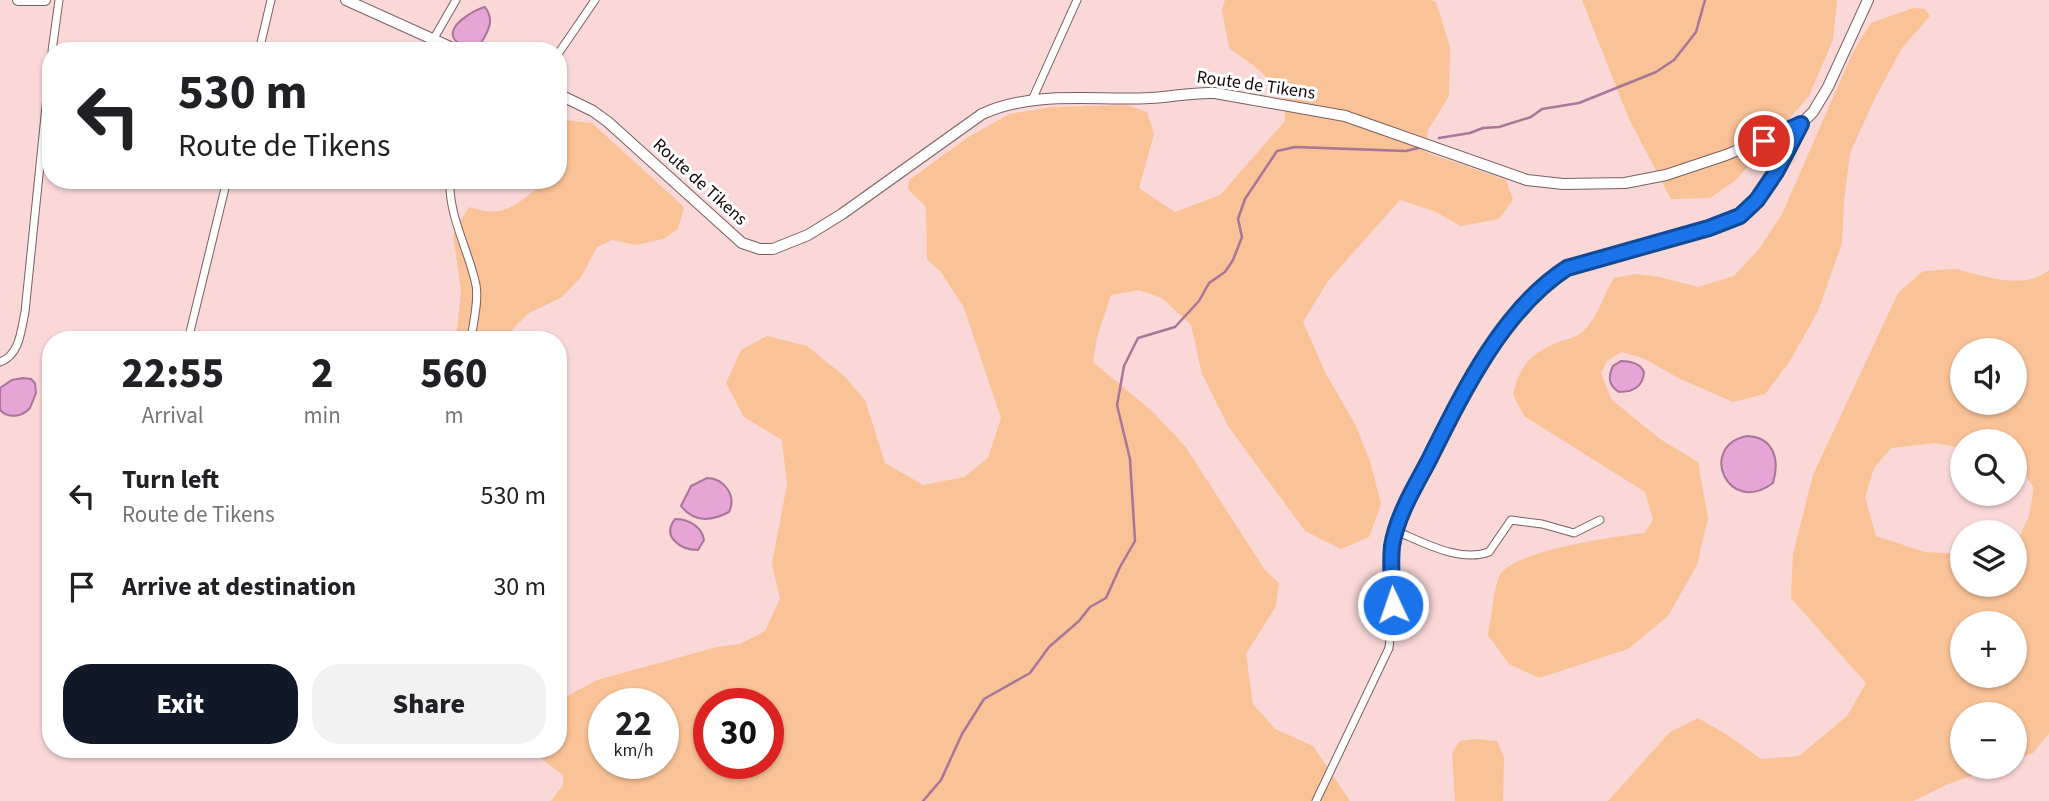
<!DOCTYPE html>
<meta charset="utf-8">
<style>
body{margin:0;font-family:"Source Sans 3",sans-serif;background:#f2f2f2;color:#202124;height:100vh;display:flex;flex-direction:column;font-size:26px;white-space:nowrap}
*{box-sizing:border-box;margin:0}
p{font-size:23px;color:#757577}
.icon{flex:none;width:38px;height:38px;fill:none;stroke:currentColor;stroke-width:2;stroke-linecap:round;stroke-linejoin:round}
.map{position:relative;flex:1;overflow:hidden}
.sheet{position:absolute;left:42px;top:331px;width:525px;height:427px;display:flex;flex-direction:column;background:#fff;border-radius:28px;box-shadow:0 2px 5px #0004}
.sheet>*{flex:none}
.guide{position:absolute;left:42px;top:42px;width:525px;height:147px;border-radius:28px;box-shadow:0 2px 5px #0004;background:#fff;color:#202124;overflow:hidden}
.tools{position:absolute;left:1950px;top:338px;display:grid;gap:14px}
.tools a{display:grid;place-items:center;width:77px;height:77px;border-radius:50%;background:#fff;box-shadow:0 2px 5px #0004;font-size:35px}
.speed{position:absolute;left:588px;top:688px;display:flex;gap:14px;font-size:35px;font-weight:700;text-align:center}
.speed>*{display:grid;place-content:center;width:91px;height:91px;border-radius:50%;background:#fff;box-shadow:0 2px 5px #0004;line-height:1}
.speed small{font-size:18px;font-weight:400}
.speed .limit{border:10px solid #d22;background:#fff;color:#111}
.pin{position:absolute;display:grid;place-items:center;width:60px;height:60px;color:#fff;margin:-30px;border:4px solid #fff;border-radius:50%;box-shadow:0 2px 7px #0007}
.me{position:absolute;width:77px;margin:-38px;rotate:357deg;stroke-linejoin:round;filter:drop-shadow(0 0 5px #0008)}
.turn{display:flex;align-items:center;gap:24px;height:147px;padding:0 21px;font-size:32px}
.turn .icon{width:91px;height:91px;stroke-width:2.5}
.turn b{display:block;font-size:49px;line-height:60px}
.eta{display:flex;justify-content:space-evenly;align-items:center;height:119px;text-align:center}
.eta b{font-size:42px;font-weight:800;line-height:49px}
.button{display:flex;gap:14px;margin-top:auto;padding:14px 21px}
.button a{flex:1;height:80px;border-radius:28px;background:#111827;color:#fff;font-size:28px;font-weight:800;line-height:80px;text-align:center}
.button a+a{background:#f2f2f2;color:#202124}
ul{padding:0;list-style:none}
li{display:flex;align-items:center;gap:21px;height:91px;padding:0 21px}
li div{flex:1}
li b{display:block;font-size:26px}
li em{font-style:normal}
.map>svg:first-child{display:block}
.green{fill:#f9c297;fill-rule:evenodd}
.water{fill:#e6a4d7;stroke:#a7769a;stroke-width:2}
.lines{fill:none;stroke-linecap:round;stroke-linejoin:round}
.stream{stroke:#a7769a;stroke-width:2.5}
.street-casing{stroke:#7b5e5f;stroke-width:9}
.secondary-casing{stroke:#7b5e5f;stroke-width:12}
.street{stroke:#fff;stroke-width:7}
.secondary{stroke:#fff;stroke-width:10}
.route-casing{stroke:#114b97;stroke-width:18}
.route{stroke:#1a73e8;stroke-width:12}
.labels{text-anchor:middle;dominant-baseline:central;stroke-width:6;stroke-linejoin:round;paint-order:stroke}
.street-label{font-size:18px;fill:#14090a;stroke:#fff}
</style>
<div class="map">
<svg width="2049" height="801" viewBox="0 0 2049 801">
<rect width="100%" height="100%" fill="#fad8d8"/>
<path class="green" d="M 1225,0 L 1431,0 L 1436,2 L 1450,47 L 1449,96 L 1428,130 L 1425,152 L 1506,180 L 1513,200 L 1499,219 L 1461,226 L 1434,211 L 1400,200 L 1328,281 L 1303,322 L 1326,374 L 1355,424 L 1370,461 L 1381,504 L 1369,537 L 1341,549 L 1305,531 L 1228,426 L 1202,374 L 1191,325 L 1162,298 L 1139,290 L 1111,295 L 1097,337 L 1093,362 L 1152,411 L 1185,446 L 1265,570 L 1279,583 L 1276,606 L 1246,654 L 1253,704 L 1275,729 L 1313,746 L 1350,801 L 551,801 L 563,785 L 563,775 L 542,759 L 540,749 L 558,749 L 558,701 L 597,680 L 717,647 L 740,644 L 765,631 L 780,599 L 772,564 L 787,484 L 782,440 L 744,417 L 726,383 L 741,350 L 767,336 L 807,346 L 844,376 L 865,400 L 885,463 L 923,485 L 964,477 L 988,458 L 1001,418 L 964,308 L 941,272 L 927,259 L 926,207 L 908,189 L 909,180 L 967,138 L 1009,114 L 1052,107 L 1127,105 L 1147,112 L 1154,134 L 1139,188 L 1175,212 L 1220,195 L 1285,121 L 1285,93 L 1254,66 L 1229,48 L 1222,10 ZM 604,704 L 663,704 L 663,763 L 604,763 ZM 709,704 L 768,704 L 768,763 L 709,763 Z
M 1582,0 L 1837,0 L 1833,40 L 1809,96 L 1736,180 L 1710,198 L 1671,199 L 1629,119 Z
M 1913,8 L 1925,9 L 1930,16 L 1902,48 L 1875,98 L 1850,153 L 1844,201 L 1842,243 L 1818,311 L 1790,361 L 1765,394 L 1733,402 L 1678,378 L 1645,359 L 1622,352 L 1608,360 L 1601,373 L 1611,399 L 1660,439 L 1698,462 L 1708,518 L 1697,565 L 1668,616 L 1628,649 L 1539,678 L 1509,664 L 1488,635 C 1491,621 1494,586 1500,575 C 1514,550 1614,537 1644,533 L 1653,520 L 1645,492 L 1524,416 L 1513,394 C 1520,364 1533,352 1561,341 C 1568,339 1576,337 1581,333 C 1599,318 1602,296 1614,278 L 1637,274 L 1659,277 L 1698,287 L 1734,276 L 1759,249 L 1782,214 L 1853,52 L 1871,23 Z
M 564,120 L 592,123 L 684,207 L 678,229 L 663,239 L 637,245 L 612,240 L 597,247 L 581,277 L 562,297 L 529,313 L 507,335 L 506,339 L 456,339 L 461,291 L 453,234 L 469,207 C 505,219 515,205 543,184 L 543,180 L 558,180 L 558,129 Z
M 1956,269 C 1984,276 2025,291 2049,270 L 2049,733 L 2033,753 L 2014,760 L 2014,714 L 1962,714 L 1962,766 L 1996,767 L 1946,785 L 1913,801 L 1608,801 L 1670,732 L 1698,718 L 1726,734 L 1761,759 L 1799,756 L 1847,716 L 1866,683 L 1791,598 L 1793,554 L 1813,475 L 1898,293 L 1923,271 ZM 2014,350 L 2014,402 L 1962,402 L 1962,350 ZM 1962,441 L 2014,441 L 2014,458 L 2034,488 L 2029,516 L 2014,549 L 2014,584 L 1962,584 L 1962,554 L 1925,552 L 1876,536 L 1865,497 L 1874,468 L 1891,448 L 1935,443 L 1962,448 ZM 2014,623 L 2014,676 L 1962,676 L 1962,623 Z
M 1477,739 L 1497,741 L 1504,757 L 1503,801 L 1455,801 L 1452,753 L 1460,741 Z"/>
<path class="water" d="M 485,7 C 496,22 487,32 479,47 L 470,49 C 465,47 459,44 455,40 C 444,27 475,9 485,7 Z
M 1621,361 C 1630,361 1640,363 1644,372 C 1643,387 1633,392 1619,392 C 1608,385 1608,377 1613,366 Z
M 23,378 L 31,379 L 35,383 L 36,393 L 30,408 C 22,417 9,419 0,410 L 0,388 L 12,380 Z
M 1747,436 C 1774,437 1780,460 1773,483 C 1728,517 1697,446 1747,436 Z
M 707,478 C 724,478 737,496 729,512 C 712,521 694,523 681,506 L 691,486 Z
M 675,519 C 689,519 702,527 704,540 L 698,550 C 681,550 661,537 675,519 Z"/>
<g class="lines">
<path class="stream" d="M 1439,138 L 1470,133 L 1483,128 L 1499,127 L 1531,117 L 1542,109 L 1579,103 L 1656,72 L 1674,60 L 1696,32 L 1705,0
M 923,801 L 941,780 L 962,734 L 984,699 L 1030,673 L 1049,647 L 1079,621 L 1090,607 L 1106,598 L 1120,567 L 1135,541 L 1130,459 L 1117,405 L 1124,366 L 1138,338 L 1175,327 L 1199,301 L 1209,283 L 1225,272 L 1233,260 L 1242,237 L 1238,219 L 1245,199 L 1277,151 L 1295,147 L 1406,151 L 1418,148"/>
<g class="street-casing">
<path id="street" d="M 433,40 L 456,0
M 52,51 L 59,0
M 259,51 L 271,0
M 558,54 L 595,0
M 1032,100 L 1077,0
M 450,180 C 448,215 469,251 476,285 C 479,301 473,323 471,340
M 188,340 L 227,180
M 0,362 C 20,355 21,330 25,312 L 51,57
M 1396,531 C 1423,542 1459,563 1489,552 L 1511,520 L 1542,524 L 1574,533 L 1600,520
M 1316,801 L 1389,648 L 1393,605 L 1392,546 L 1405,507 L 1461,397 L 1496,342 L 1534,294 L 1550,279 L 1567,268 L 1708,228 L 1740,216 L 1757,200 L 1776,172 L 1801,125"/>
</g>
<g class="secondary-casing">
<path id="secondary" d="M 18,0 L 45,0
M 346,0 L 459,51
M 558,94 L 593,111 L 608,122 L 742,243 L 760,249 L 773,249 L 808,235 L 842,214 L 982,114 C 1034,90 1094,101 1150,98 C 1172,97 1192,92 1215,93 L 1345,116 L 1527,180 L 1563,184 L 1625,183 L 1666,175 L 1726,155 L 1801,124 L 1813,112 L 1828,87 L 1868,0"/>
</g>
<use href="#street" class="street"/>
<use href="#secondary" class="secondary"/>
</g>
<g class="lines">
<g class="route-casing">
<path id="route" d="M 1393,605 C 1392,586 1390,566 1392,546 C 1397,516 1414,488 1428,462 C 1462,394 1502,310 1567,268 L 1709,228 L 1740,216 L 1757,200 L 1776,172 L 1801,124 L 1764,141"/>
</g>
<use href="#route" class="route"/>
</g>
<g class="labels">
<g class="street-label">
<text transform="translate(1256 85) rotate(8)">Route de Tikens</text>
<text transform="translate(700 182) rotate(42)">Route de Tikens</text>
</g>
</g>
</svg>
<div class="tools">
<a><svg class="icon" aria-label="sound" viewBox="0 0 24 24"><path d="M4 9h4l5-4v14l-5-4H4zM17 9q2 3 0 6"/></svg></a>
<a><svg class="icon" aria-label="search" viewBox="0 0 24 24"><circle cx="10" cy="10" r="6"/><path d="M15 15l6 6"/></svg></a>
<a><svg class="icon" aria-label="layers" viewBox="0 0 24 24"><path d="M12 4l9 5-9 5-9-5zM3 14l9 5 9-5"/></svg></a>
<a>+</a>
<a>−</a>
</div>
<div class="speed"><div>22<small>km/h</small></div><div class="limit">30</div></div>
<div class="pin" style="left:1764px;top:141px;background:#d93025"><svg class="icon" aria-label="arrive" viewBox="0 0 24 24"><path d="M6 21V4h12l-3 4 3 4H6"/></svg></div>
<svg class="me" style="left:1393px;top:605px" viewBox="-20 -20 40 40"><circle r="17" fill="#1a73e8" stroke="#fff" stroke-width="3"/><path d="M0-11L8 9 0 5-8 9z" fill="#fff"/></svg>
<div class="guide">
<div class="turn"><svg class="icon" aria-label="left" viewBox="0 0 24 24"><path d="M17 20v-9H6M10 6l-5 5 5 5"/></svg><div><b>530 m</b>Route de Tikens</div></div>
</div>
<section class="sheet">
<div class="eta">
<div><b>22:55</b><p>Arrival</p></div>
<div><b>2</b><p>min</p></div>
<div><b>560</b><p>m</p></div>
</div>
<ul>
<li><svg class="icon" aria-label="left" viewBox="0 0 24 24"><path d="M17 20v-9H6M10 6l-5 5 5 5"/></svg><div><b>Turn left</b><p>Route de Tikens</p></div><em>530 m</em></li>
<li><svg class="icon" aria-label="arrive" viewBox="0 0 24 24"><path d="M6 21V4h12l-3 4 3 4H6"/></svg><div><b>Arrive at destination</b></div><em>30 m</em></li>
</ul>
<div class="button"><a>Exit</a><a>Share</a></div>
</section>
</div>
